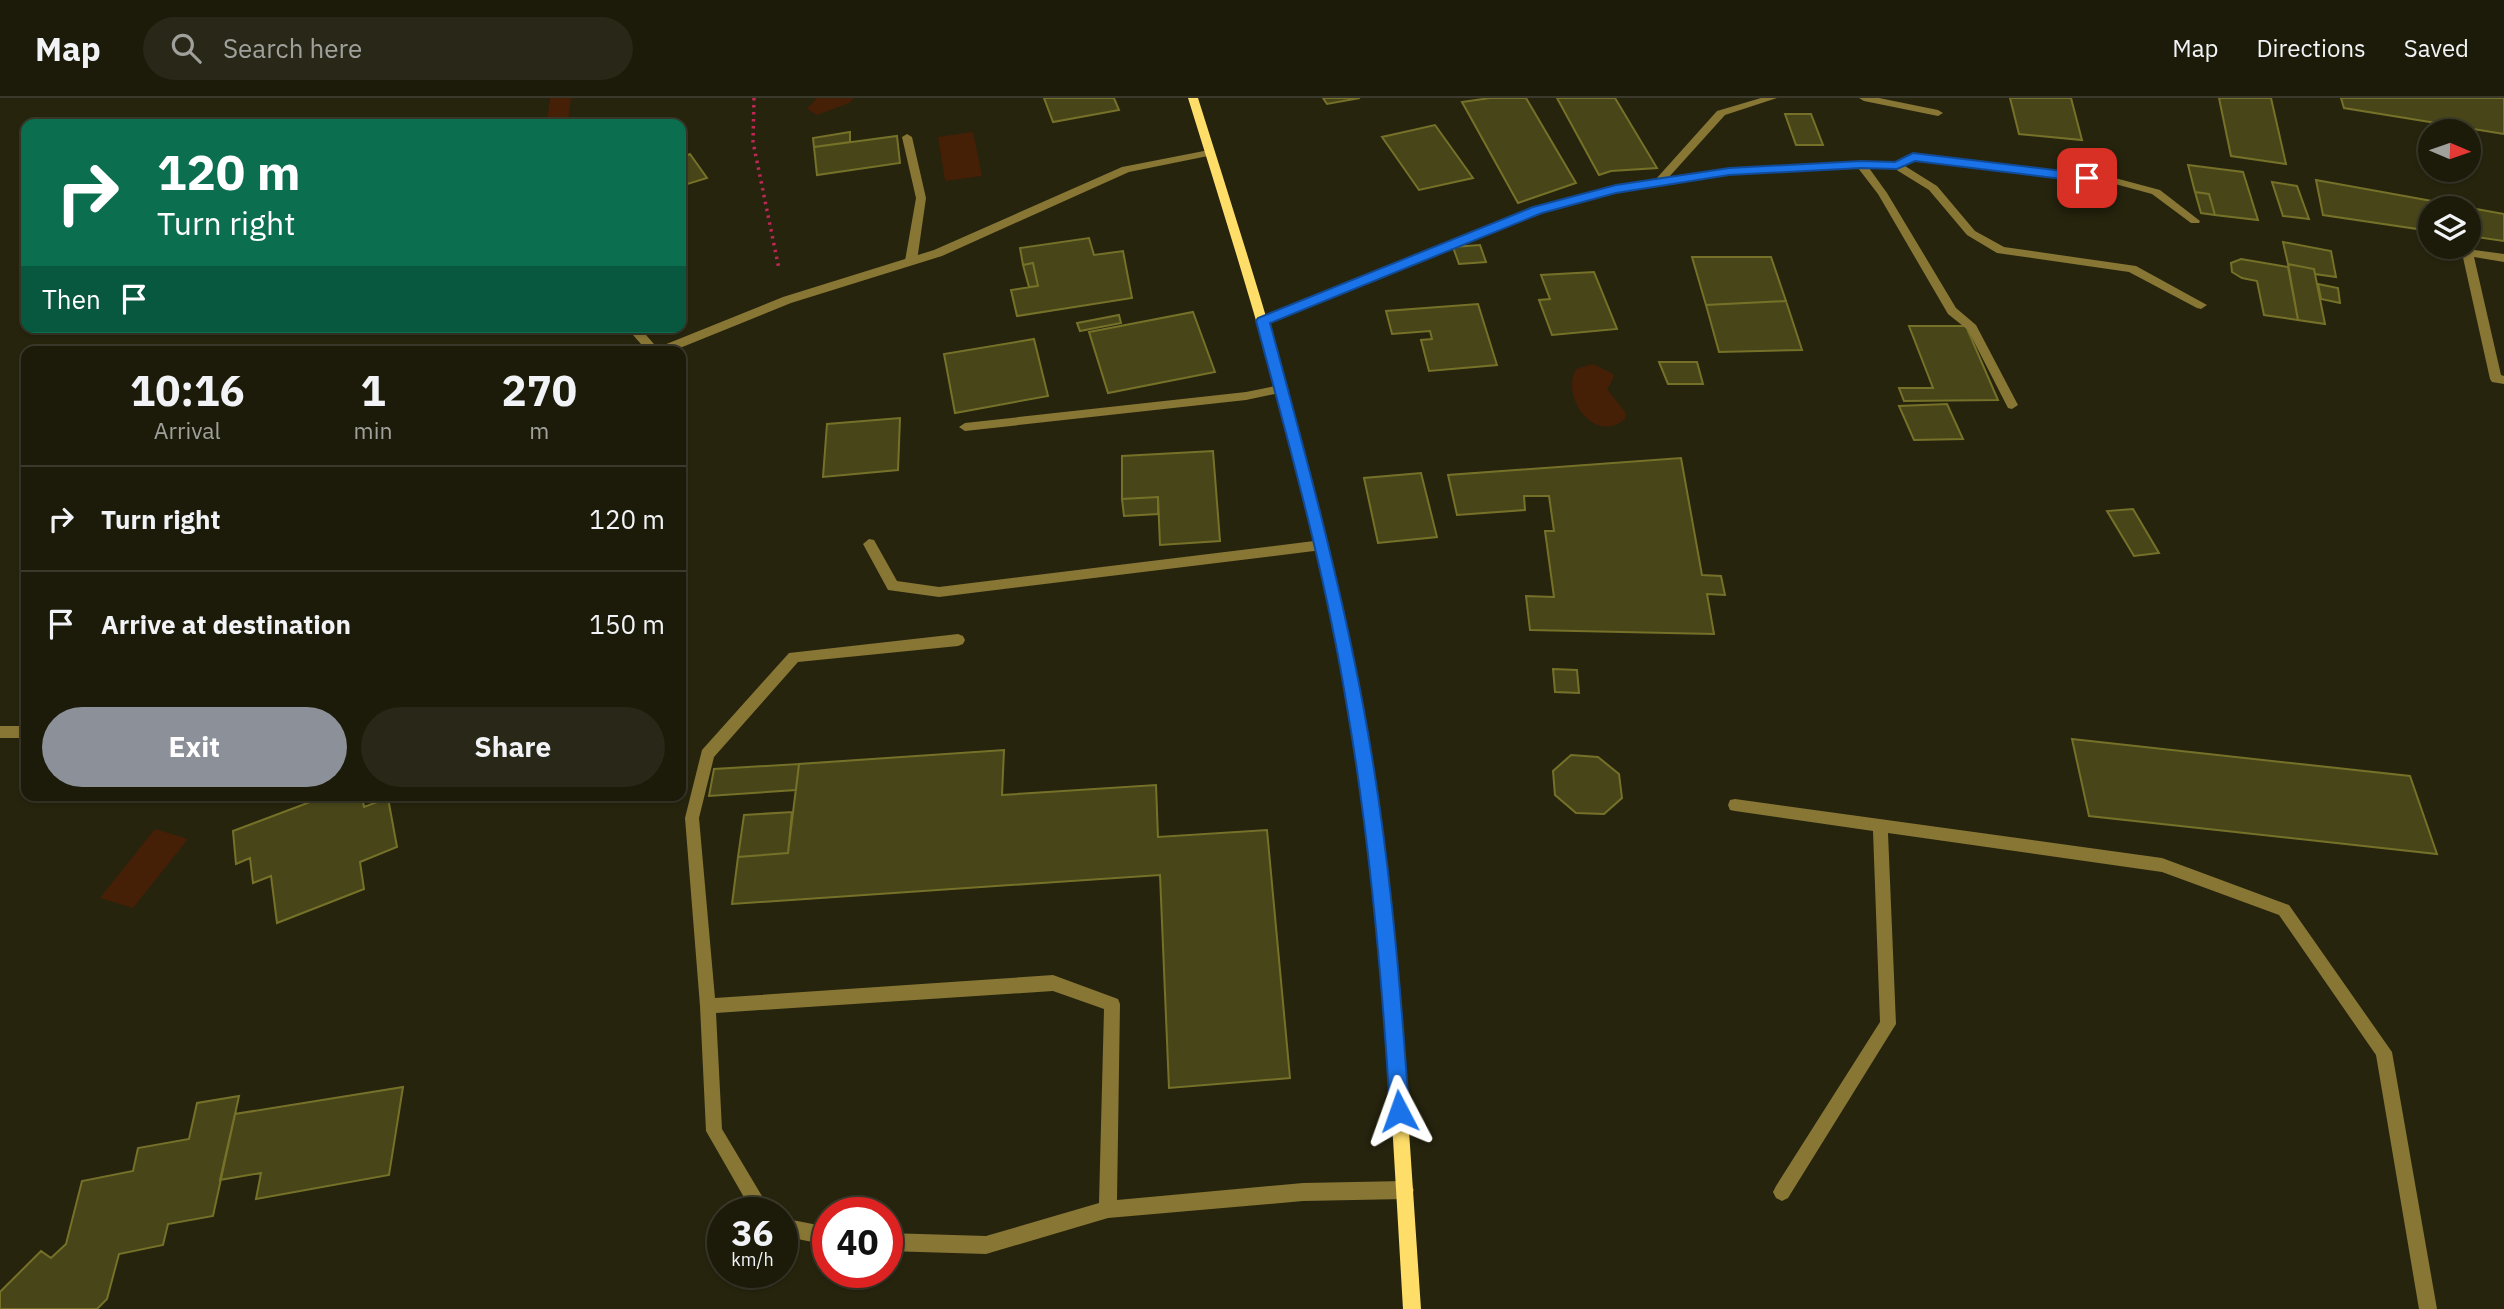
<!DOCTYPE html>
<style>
body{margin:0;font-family:"IBM Plex Sans",sans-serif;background:#292818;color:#f1f3f6;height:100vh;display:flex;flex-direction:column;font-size:26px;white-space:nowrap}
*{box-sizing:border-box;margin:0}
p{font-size:23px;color:#a0a19c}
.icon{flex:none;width:38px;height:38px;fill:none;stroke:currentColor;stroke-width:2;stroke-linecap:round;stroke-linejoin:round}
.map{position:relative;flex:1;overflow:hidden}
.side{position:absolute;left:21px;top:248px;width:665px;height:455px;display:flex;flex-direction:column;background:#1c1b0a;border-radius:14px;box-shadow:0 2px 5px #0004,0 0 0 2px #3a392b}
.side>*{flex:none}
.hud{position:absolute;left:21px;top:21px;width:665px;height:214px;border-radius:14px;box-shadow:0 2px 5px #0004,0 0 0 2px #3a392b;background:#0b6e4f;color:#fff;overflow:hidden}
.needle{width:46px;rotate:92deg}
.buttons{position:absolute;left:2418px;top:21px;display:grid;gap:14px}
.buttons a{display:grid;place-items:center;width:63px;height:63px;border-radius:50%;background:#1c1b0a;box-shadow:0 2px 5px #0004,0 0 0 2px #3a392b;font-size:35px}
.speed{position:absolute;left:707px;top:1099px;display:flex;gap:14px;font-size:35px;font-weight:700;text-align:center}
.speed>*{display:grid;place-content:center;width:91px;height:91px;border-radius:50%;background:#1c1b0a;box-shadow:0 2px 5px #0004,0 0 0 2px #3a392b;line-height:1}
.speed small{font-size:18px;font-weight:400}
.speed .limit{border:10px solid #d22;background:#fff;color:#111}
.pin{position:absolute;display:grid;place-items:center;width:60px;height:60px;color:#fff;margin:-30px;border-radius:14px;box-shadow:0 4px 10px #0006}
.me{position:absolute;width:77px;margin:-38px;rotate:356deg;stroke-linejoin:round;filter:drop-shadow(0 0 5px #0008)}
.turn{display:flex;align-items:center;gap:24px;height:147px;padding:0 21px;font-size:32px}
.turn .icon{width:91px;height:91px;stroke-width:2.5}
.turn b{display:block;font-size:49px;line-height:60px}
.then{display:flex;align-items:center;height:66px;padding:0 21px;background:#0003;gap:14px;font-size:26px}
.eta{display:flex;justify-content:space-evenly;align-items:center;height:119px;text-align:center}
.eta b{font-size:42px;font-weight:800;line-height:49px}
.action{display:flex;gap:14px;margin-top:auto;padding:14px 21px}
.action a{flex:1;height:80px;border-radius:42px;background:#8c9099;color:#fff;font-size:28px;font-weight:800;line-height:80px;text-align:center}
.action a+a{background:#292818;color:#f1f3f6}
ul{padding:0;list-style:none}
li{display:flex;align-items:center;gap:21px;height:105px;padding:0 21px;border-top:2px solid #3a392b}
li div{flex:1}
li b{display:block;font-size:26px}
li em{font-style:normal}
header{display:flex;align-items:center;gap:42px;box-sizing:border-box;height:98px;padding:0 35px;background:#1c1b0a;border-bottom:2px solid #3a392b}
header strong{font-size:33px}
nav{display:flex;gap:38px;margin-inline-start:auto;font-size:24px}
.search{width:490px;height:63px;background:#292818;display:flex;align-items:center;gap:18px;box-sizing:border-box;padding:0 24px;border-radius:38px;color:#a0a19c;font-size:26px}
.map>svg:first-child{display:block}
.water{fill:#461f07}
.building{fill:#484618;stroke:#767129;stroke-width:2}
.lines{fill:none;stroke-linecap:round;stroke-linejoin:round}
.path{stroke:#bf2757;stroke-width:3.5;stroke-dasharray:2.5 4.5;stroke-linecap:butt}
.lane{fill:#887635;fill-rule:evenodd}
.street{fill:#887635;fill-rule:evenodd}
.secondary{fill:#ffdd69;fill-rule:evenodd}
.route{fill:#1a73e8;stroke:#114b97;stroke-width:2}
</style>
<header>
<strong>Map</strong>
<div class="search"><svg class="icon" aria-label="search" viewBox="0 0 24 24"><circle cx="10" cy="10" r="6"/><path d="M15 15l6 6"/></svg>Search here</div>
<nav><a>Map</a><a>Directions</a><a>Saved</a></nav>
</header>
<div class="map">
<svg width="2504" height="1211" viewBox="0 0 2504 1211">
<rect width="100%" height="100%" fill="#26240d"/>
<path class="water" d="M 550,0 L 571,0 L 568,23 L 547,26 Z
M 817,0 L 854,0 L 849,5 L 817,17 L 807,11 Z
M 973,34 L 982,78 L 945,83 L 938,39 Z
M 1593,266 L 1613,276 L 1613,281 L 1607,291 L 1626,315 L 1625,321 C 1595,347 1560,299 1576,271 Z
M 155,731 L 188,741 L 133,810 L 100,800 Z"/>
<path class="building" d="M 1044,0 L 1114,0 L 1119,12 L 1053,24 Z
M 1323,0 L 1360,0 L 1327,6 Z
M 1490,0 L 1526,0 L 1576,85 L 1518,105 L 1462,4 Z
M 1557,0 L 1615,0 L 1657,70 L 1611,73 L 1599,77 Z
M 2010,0 L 2071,0 L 2082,42 L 2019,36 Z
M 2219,0 L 2271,0 L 2286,66 L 2231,58 Z
M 2341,0 L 2504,0 L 2504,36 L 2344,10 Z
M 1785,16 L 1811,16 L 1823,47 L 1796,47 Z
M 1435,27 L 1473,80 L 1419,92 L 1382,39 Z
M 850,34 L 850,44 L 814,49 L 813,40 Z
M 897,38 L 900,65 L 817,77 L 814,49 Z
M 690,56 L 707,80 L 681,88 L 681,60 Z
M 2188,67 L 2243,74 L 2258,122 L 2215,117 L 2209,96 L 2195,94 Z
M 2316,82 L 2504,116 L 2504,143 L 2469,138 L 2469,110 L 2431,110 L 2431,133 L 2323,117 Z
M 2272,84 L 2297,88 L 2309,121 L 2283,118 Z
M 2195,94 L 2209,96 L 2215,117 L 2201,115 Z
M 1089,140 L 1094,157 L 1123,153 L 1132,200 L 1017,218 L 1011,192 L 1038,188 L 1033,165 L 1023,167 L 1020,150 Z
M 2283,144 L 2331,153 L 2336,179 L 2315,176 L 2314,171 L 2288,166 Z
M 1480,147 L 1486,164 L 1459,166 L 1453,149 Z
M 1692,159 L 1771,159 L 1786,203 L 1706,207 Z
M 2241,161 L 2288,169 L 2298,222 L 2264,217 L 2257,183 L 2242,180 L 2232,174 L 2231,165 Z
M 1033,165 L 1038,188 L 1029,189 L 1023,167 Z
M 2288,166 L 2314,171 L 2325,226 L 2298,222 Z
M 1594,174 L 1617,231 L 1552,237 L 1539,202 L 1550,201 L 1541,177 Z
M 2318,186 L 2338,190 L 2340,205 L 2321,201 Z
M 1786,203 L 1802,252 L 1719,254 L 1706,207 Z
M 1478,206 L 1497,267 L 1429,273 L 1421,242 L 1432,241 L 1430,233 L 1392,236 L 1386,213 Z
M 1193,214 L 1215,274 L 1108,295 L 1089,234 Z
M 1119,217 L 1121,225 L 1080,233 L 1077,225 Z
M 1909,228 L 1966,228 L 1998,302 L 1904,303 L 1899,290 L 1933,290 Z
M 1034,241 L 1048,298 L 955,315 L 944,256 Z
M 1659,264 L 1697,264 L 1703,286 L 1668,286 Z
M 1947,306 L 1963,341 L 1914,342 L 1899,308 Z
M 900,320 L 898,372 L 823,379 L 827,326 Z
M 1213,353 L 1220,443 L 1160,447 L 1158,399 L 1122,401 L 1122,358 Z
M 1681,360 L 1702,477 L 1721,478 L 1725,497 L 1707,496 L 1714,536 L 1530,532 L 1526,498 L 1554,499 L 1545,433 L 1554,433 L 1549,398 L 1524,398 L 1525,412 L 1457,417 L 1448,377 Z
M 1421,375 L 1437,439 L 1378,445 L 1364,380 Z
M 1158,399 L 1158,416 L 1124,418 L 1122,401 Z
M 2133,411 L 2159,455 L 2134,458 L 2107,413 Z
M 1553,571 L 1577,572 L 1579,595 L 1555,594 Z
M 2072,641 L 2410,678 L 2437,756 L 2089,718 Z
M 1004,652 L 1002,697 L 1156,687 L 1158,739 L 1267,732 L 1290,980 L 1169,990 L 1160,777 L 732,806 L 738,759 L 788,755 L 799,666 Z
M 1571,657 L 1598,659 L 1619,676 L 1622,700 L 1604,716 L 1576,715 L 1555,697 L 1553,673 Z
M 799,666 L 796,692 L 709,698 L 714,671 Z
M 326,698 L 362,698 L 364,709 L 388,700 L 397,749 L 360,764 L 364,791 L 277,825 L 271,778 L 253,785 L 250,760 L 236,766 L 233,733 Z
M 792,714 L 788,755 L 738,759 L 744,717 Z
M 403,989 L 389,1077 L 256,1101 L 261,1075 L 220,1082 L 235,1016 Z
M 239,998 L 213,1118 L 168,1126 L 163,1147 L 119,1156 L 107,1201 L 97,1211 L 0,1211 L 0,1194 L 41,1153 L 51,1160 L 66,1146 L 82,1083 L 133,1073 L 138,1050 L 189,1041 L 197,1005 Z"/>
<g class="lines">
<path class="path" d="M 754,0 L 753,44 L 779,171"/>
<path class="lane" d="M 1761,0 L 1777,0 L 1725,17 L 1669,79 L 1729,70 L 1861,64 L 1895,65 L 1913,56 L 2115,80 L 2160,92 L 2200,123 L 2199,125 L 2191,125 L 2152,96 L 2115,86 L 1915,62 L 1905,68 L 1937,88 L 1975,133 L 2004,149 L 2136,168 L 2207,207 L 2201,211 L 2197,210 L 2129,174 L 1997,155 L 1967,137 L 1929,92 L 1895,71 L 1869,70 L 1887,95 L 1956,210 L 1976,227 L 2018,307 L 2012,311 L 2008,310 L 1968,232 L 1948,216 L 1878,96 L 1858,70 L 1729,76 L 1616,94 L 1541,114 L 1267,226 L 1259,226 L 1257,223 L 1259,220 L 1533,110 L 1616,88 L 1656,81 L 1717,13 Z
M 1859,0 L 1879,0 L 1938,12 L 1943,15 L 1938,18 L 1864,3 Z
M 907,36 L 912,39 L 926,100 L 917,163 L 911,167 L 905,163 L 916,100 L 902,39 Z
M 2467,151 L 2504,156 L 2504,164 L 2474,159 L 2501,277 L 2504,278 L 2504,286 L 2492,284 L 2490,281 L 2462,155 Z
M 626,229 L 639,229 L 661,254 L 648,254 Z
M 1280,287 L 1286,291 L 1284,294 L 1246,302 L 965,333 L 959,329 L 965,325 L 1246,294 Z
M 869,441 L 874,442 L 897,483 L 939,489 L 1322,442 L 1328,447 L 1322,452 L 939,499 L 888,492 L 863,446 Z
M 958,536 L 963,538 L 965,542 L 963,546 L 958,548 L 798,564 L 714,659 L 699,720 L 715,900 L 1053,877 L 1118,901 L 1120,906 L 1117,1102 L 1303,1085 L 1405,1083 L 1411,1086 L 1414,1092 L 1411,1098 L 1405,1101 L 1303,1103 L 1108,1120 L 986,1156 L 887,1153 L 887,1135 L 986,1138 L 1099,1105 L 1104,911 L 1053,893 L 716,915 L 722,1031 L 772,1115 L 753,1115 L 706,1033 L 700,908 L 685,720 L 702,652 L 789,555 Z
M 0,628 L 26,628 L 26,640 L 0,640 Z
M 1735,701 L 2162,760 L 2289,807 L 2392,954 L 2437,1211 L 2419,1211 L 2376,957 L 2279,817 L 2162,774 L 1888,735 L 1896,926 L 1788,1100 L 1782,1103 L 1776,1100 L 1773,1094 L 1776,1088 L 1880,924 L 1873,733 L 1735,713 L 1730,712 L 1728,707 L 1730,702 Z
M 782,1120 L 828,1129 L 828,1147 L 782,1138 Z"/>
<path class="street" d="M 1209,52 L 1214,55 L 1213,57 L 1129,74 L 942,158 L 791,205 L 670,254 L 652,254 L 654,251 L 783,199 L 934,152 L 1122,69 Z"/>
<path class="secondary" d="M 1188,0 L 1198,0 C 1261,199 1325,399 1362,605 C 1397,806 1407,1008 1421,1211 L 1403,1211 C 1391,1009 1382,806 1348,606 C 1313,399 1250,199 1188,0 Z"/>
</g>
<path class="route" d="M 1913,55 L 2087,76 L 2093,80 L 2087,84 L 1915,63 L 1897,71 L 1861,70 L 1729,77 L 1616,95 L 1542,115 L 1270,225 C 1304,351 1339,478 1363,607 C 1388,741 1400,877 1409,1013 L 1406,1020 L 1399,1023 L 1393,1020 L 1390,1013 C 1382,878 1370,743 1347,609 C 1326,478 1290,350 1256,223 L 1258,220 L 1533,109 L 1616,87 L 1729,70 L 1861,63 L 1895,64 Z"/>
</svg>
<div class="buttons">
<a><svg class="needle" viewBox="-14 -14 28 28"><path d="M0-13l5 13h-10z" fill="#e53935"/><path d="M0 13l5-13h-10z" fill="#a0a19c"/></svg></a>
<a><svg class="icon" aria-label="layers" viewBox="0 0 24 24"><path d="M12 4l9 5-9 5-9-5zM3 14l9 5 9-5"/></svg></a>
</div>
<div class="speed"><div>36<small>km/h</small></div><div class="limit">40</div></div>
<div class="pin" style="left:2087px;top:80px;background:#d93025"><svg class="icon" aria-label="arrive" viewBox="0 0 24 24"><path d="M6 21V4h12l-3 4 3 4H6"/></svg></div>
<svg class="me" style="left:1399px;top:1013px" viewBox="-20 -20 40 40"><path d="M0-17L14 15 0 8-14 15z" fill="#1a73e8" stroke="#fff" stroke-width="4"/></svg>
<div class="hud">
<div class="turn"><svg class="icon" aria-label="right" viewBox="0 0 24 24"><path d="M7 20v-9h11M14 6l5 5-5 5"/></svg><div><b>120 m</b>Turn right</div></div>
<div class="then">Then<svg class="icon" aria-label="arrive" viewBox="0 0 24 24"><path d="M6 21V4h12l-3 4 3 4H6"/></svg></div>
</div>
<section class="side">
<div class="eta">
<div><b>10:16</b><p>Arrival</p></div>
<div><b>1</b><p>min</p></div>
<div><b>270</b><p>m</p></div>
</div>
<ul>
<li><svg class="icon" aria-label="right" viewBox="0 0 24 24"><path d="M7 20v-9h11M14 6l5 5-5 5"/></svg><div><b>Turn right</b></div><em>120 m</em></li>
<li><svg class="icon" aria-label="arrive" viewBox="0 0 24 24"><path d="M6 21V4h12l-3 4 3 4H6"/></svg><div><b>Arrive at destination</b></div><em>150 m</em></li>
</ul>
<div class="action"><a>Exit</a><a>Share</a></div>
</section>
</div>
